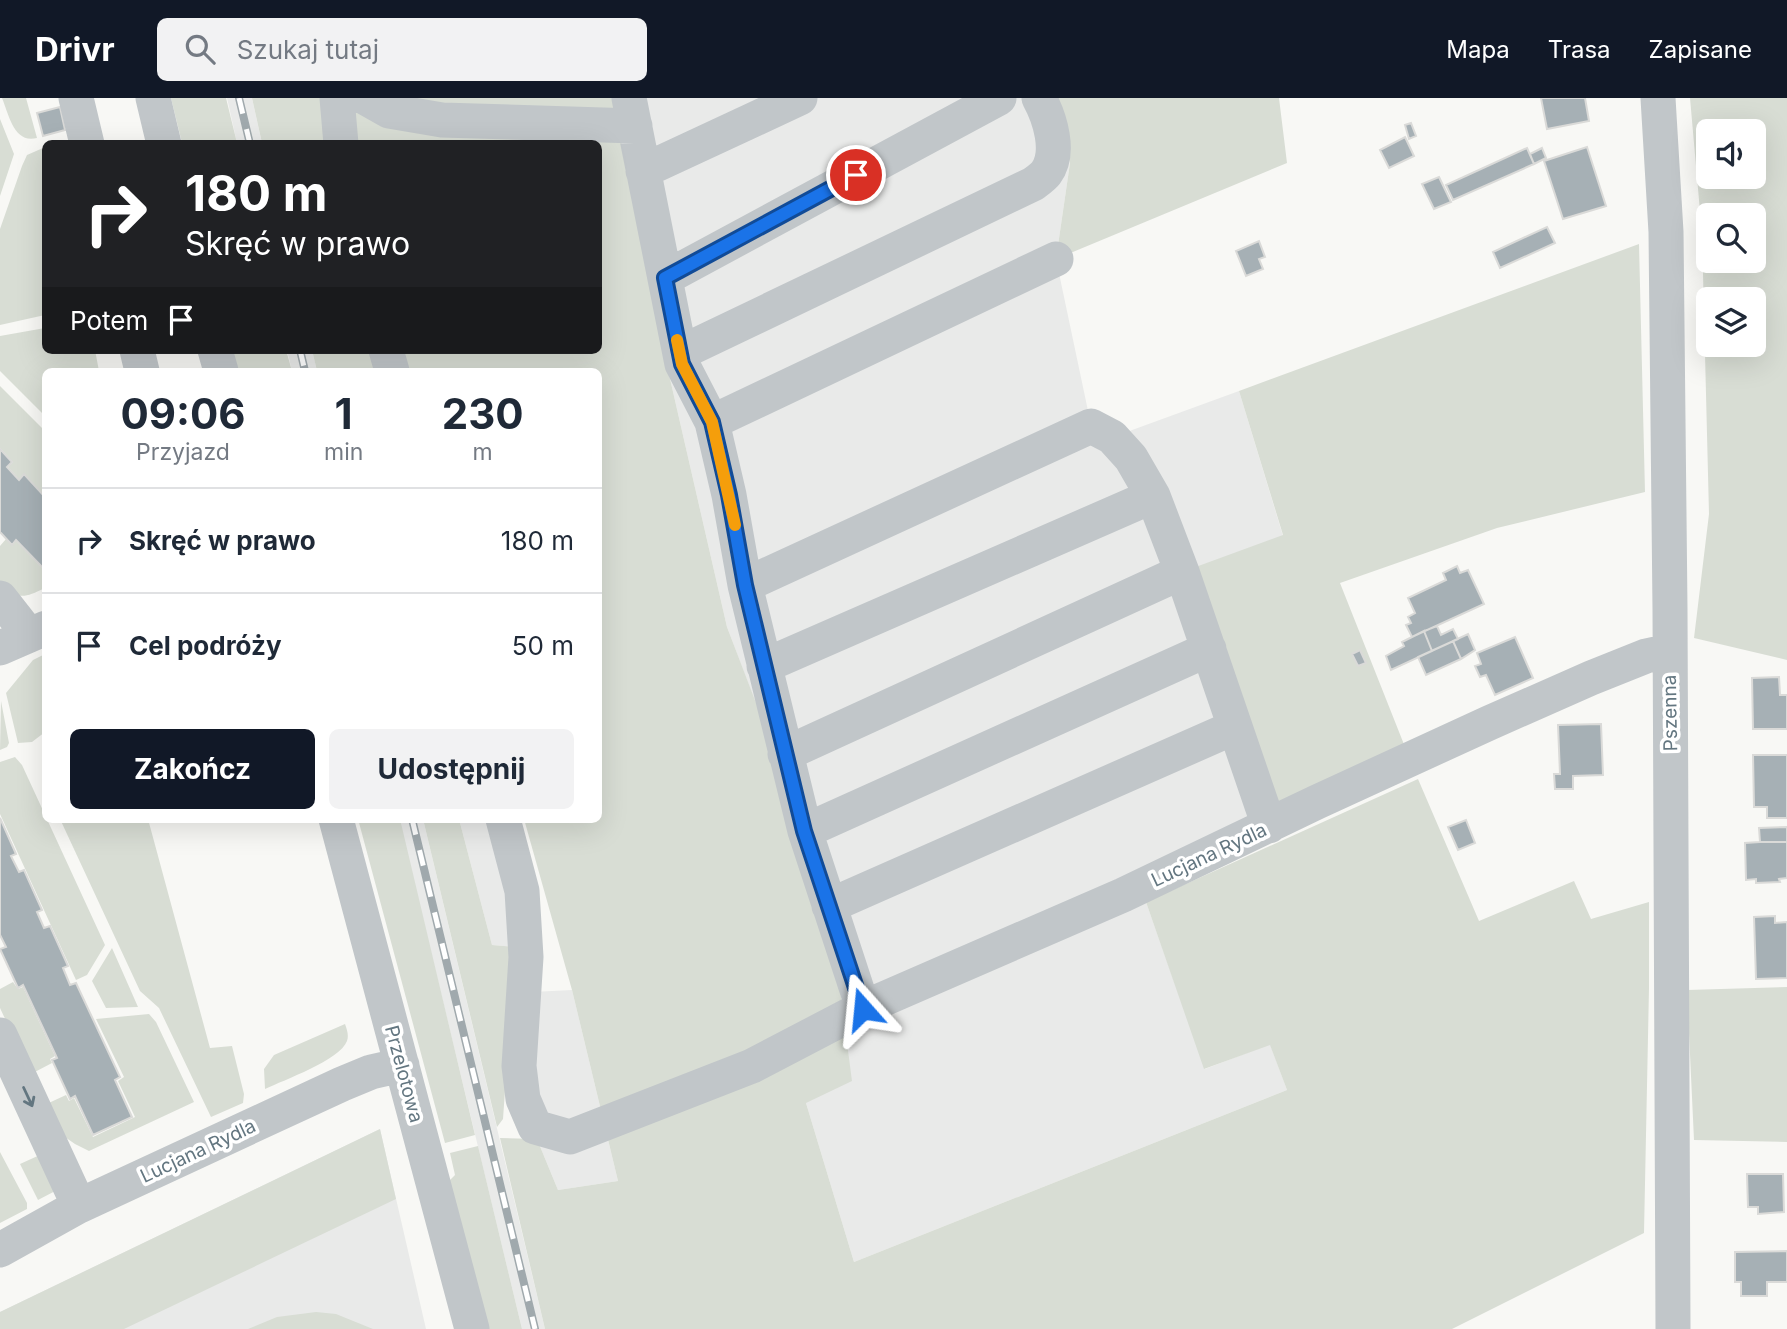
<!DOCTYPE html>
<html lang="pl">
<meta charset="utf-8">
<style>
body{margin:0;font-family:Inter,sans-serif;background:#f2f2f3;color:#1f2937;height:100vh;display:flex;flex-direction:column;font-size:26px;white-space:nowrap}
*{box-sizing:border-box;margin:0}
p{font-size:23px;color:#747a83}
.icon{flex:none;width:38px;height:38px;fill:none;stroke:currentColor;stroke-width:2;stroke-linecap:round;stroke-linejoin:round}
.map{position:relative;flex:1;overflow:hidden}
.side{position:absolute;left:42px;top:270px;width:560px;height:455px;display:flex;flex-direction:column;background:#fff;border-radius:10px;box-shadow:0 7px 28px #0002}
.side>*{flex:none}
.banner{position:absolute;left:42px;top:42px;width:560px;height:214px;border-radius:10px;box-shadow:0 7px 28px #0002;background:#202124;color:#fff;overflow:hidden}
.controls{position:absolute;left:1696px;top:21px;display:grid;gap:14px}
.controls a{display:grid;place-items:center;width:70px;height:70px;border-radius:10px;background:#fff;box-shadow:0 7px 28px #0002;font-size:35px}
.pin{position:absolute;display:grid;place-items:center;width:60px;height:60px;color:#fff;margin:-30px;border:4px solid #fff;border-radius:50%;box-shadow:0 2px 7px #0007}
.me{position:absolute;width:77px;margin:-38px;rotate:342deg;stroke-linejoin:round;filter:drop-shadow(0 0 5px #0008)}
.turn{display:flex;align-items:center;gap:24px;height:147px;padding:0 28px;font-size:32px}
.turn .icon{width:91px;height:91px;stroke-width:2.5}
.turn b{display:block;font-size:49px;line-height:60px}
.then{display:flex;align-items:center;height:66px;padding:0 28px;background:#0003;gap:14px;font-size:26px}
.eta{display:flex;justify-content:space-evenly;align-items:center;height:119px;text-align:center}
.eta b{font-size:42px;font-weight:700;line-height:49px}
.action{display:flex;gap:14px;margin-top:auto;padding:14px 28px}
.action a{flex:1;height:80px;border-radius:10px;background:#111827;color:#fff;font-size:28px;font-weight:700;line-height:80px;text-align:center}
.action a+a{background:#f2f2f3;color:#1f2937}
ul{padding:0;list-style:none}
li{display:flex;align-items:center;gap:21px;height:105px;padding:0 28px;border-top:2px solid #e0e1e3}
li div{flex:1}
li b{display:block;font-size:26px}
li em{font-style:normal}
header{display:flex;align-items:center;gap:42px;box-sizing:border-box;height:98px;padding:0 35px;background:#111827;color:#fff}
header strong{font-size:33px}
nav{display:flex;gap:38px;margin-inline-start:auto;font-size:24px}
.search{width:490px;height:63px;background:#f2f2f3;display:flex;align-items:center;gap:18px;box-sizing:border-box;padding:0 24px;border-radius:10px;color:#747a83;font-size:26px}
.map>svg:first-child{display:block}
.built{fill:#e9eae9}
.green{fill:#d8ddd4;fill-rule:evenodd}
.building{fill:#a6b0b5;stroke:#dadad8;stroke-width:2}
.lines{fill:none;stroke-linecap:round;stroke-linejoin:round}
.minor{stroke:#c1c6c9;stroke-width:35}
.rail-casing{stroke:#a0a9ad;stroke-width:8}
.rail{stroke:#fff;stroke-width:5;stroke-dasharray:16;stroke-linecap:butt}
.oneway{stroke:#637680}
.route-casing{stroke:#114b97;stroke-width:18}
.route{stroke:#1a73e8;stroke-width:12}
.slow{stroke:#f59e0b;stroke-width:12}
.labels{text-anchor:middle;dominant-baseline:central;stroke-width:7;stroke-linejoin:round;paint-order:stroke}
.street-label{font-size:19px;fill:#637680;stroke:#fff}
</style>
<header>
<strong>Drivr</strong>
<div class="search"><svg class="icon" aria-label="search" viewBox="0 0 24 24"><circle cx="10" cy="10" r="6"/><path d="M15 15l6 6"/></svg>Szukaj tutaj</div>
<nav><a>Mapa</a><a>Trasa</a><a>Zapisane</a></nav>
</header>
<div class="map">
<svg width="1787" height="1231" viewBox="0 0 1787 1231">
<rect width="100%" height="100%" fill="#f8f8f5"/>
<path class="built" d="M 227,0 L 252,0 L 262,45 L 237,45 Z
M 613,0 L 1052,0 L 1070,65 L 1056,161 L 1091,327 L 1113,339 L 1239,293 L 1283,438 L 1266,719 L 1146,804 L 1205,971 L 1270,946 L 1287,992 L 854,1164 L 806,1005 L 804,733 L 727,529 L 654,211 Z
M 287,252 L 312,252 L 317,273 L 292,273 Z
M 399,721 L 423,721 L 545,1231 L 522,1231 Z
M 459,721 L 492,721 L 515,849 L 492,847 Z
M 572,892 L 618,1083 L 558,1092 L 537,1041 L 532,894 Z
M 380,1031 L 426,1231 L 0,1231 L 0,1214 Z"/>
<path class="green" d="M 2,0 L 26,0 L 37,40 C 14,46 9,17 2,0 Z
M 171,0 L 226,0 L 237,45 L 182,45 Z
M 252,0 L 325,0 L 330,45 L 262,45 Z
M 351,0 L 613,0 L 654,211 L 727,529 L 805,733 L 829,808 L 852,983 L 806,1005 L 854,1164 L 1287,992 L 1270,947 L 1204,971 L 1146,804 L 1418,681 L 1479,823 L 1574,783 L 1591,821 L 1649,804 L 1649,890 L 1644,1135 L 1452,1231 L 545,1231 L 500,1040 L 537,1041 L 558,1092 L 618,1083 L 572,892 L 524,721 L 598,721 L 598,273 L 400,273 L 395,252 L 598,252 L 598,46 L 356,45 Z
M 1052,0 L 1279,0 L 1287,65 L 1056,161 L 1070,65 Z
M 1690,0 L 1787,0 L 1787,562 L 1694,540 L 1709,416 L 1702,136 ZM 1708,33 L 1754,33 L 1754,79 L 1708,79 ZM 1708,117 L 1754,117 L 1754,163 L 1708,163 ZM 1708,201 L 1754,201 L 1754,247 L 1708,247 Z
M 0,21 L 14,56 L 0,98 Z
M 43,50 L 46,61 L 45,217 L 0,227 L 0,131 L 22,68 L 27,57 Z
M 1639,146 L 1645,394 L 1497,430 L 1340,485 L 1407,654 L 1266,719 L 1182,474 L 1283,437 L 1239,293 Z
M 45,230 L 46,252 L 95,252 L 99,273 L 46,273 L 45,318 L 0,273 L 0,238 Z
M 232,252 L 286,252 L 292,273 L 238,273 Z
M 312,252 L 375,252 L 381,273 L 317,273 Z
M 0,288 L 45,333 L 45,399 L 24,376 L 19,381 L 8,369 L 13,364 L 0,350 Z
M 6,441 L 12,447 L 16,443 L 44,472 L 45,470 L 45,490 C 22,501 18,502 0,483 L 0,448 Z
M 45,556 L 45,634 L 32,644 L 18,645 L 6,595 L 33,562 Z
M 1,603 L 9,645 L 7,649 L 0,652 Z
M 15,659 L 22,667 L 105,847 L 87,877 L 76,882 L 0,716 L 0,664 Z
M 60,721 L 148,721 L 210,950 L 232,948 L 244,996 L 243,1005 L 211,1019 L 159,910 L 140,893 Z
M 358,721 L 400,721 L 475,1037 L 445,1045 Z
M 423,721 L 459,721 L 492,847 L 515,849 L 503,1021 L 497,1029 Z
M 112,850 L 138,909 L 106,910 L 92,883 Z
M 13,884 L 18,891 L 23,889 L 55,958 L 50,961 L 52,965 L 31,976 L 0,910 L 0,891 Z
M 1787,889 L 1787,1044 L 1694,1042 L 1687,892 Z
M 149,916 L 156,924 L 194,1004 L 89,1053 L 75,1046 L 49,1028 L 40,1009 L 66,997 L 69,1003 L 74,1000 L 93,1039 L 135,1019 L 118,983 L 124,979 L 96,921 Z
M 345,926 C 347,932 349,937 347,943 C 340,962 284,982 265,991 L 264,971 L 274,957 Z
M 380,1031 L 396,1101 L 124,1231 L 0,1231 L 0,1214 Z
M 478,1048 L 522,1231 L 488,1231 L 448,1084 L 455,1077 L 450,1055 Z
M 0,1054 L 27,1105 L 27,1111 L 0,1125 Z
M 42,1056 L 59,1091 L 38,1102 L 20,1066 Z
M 316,1214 L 336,1216 L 373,1231 L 248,1231 L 277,1219 Z"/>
<path class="building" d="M 1541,0 L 1585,0 L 1589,23 L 1547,31 Z
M 60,9 L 65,32 L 43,38 L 37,15 Z
M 1411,25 L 1416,38 L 1409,41 L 1405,27 Z
M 1405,39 L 1414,58 L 1389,70 L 1380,52 Z
M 1587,49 L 1606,108 L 1563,121 L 1544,63 Z
M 1527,50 L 1534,66 L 1453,102 L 1446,87 Z
M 1542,50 L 1546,60 L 1534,66 L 1530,56 Z
M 1439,79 L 1451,104 L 1434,111 L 1422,86 Z
M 1547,129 L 1555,145 L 1500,170 L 1493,154 Z
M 1259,143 L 1265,159 L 1259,161 L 1263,171 L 1246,178 L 1236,153 Z
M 0,351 L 12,364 L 7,369 L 19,382 L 24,376 L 46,400 L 46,470 L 44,471 L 16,442 L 12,447 L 0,434 Z
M 1457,468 L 1460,475 L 1468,472 L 1484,506 L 1412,539 L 1406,527 L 1411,525 L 1408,519 L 1415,515 L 1408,500 L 1446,482 L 1443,475 Z
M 1437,528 L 1441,537 L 1453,531 L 1458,541 L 1432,553 L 1424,533 Z
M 1424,533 L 1432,553 L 1391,572 L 1386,558 L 1404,548 L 1402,544 Z
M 1468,536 L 1475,552 L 1461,561 L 1453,543 Z
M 1515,539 L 1533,580 L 1495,597 L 1486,577 L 1480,579 L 1475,568 L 1481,566 L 1477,555 Z
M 1453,543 L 1461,561 L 1426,577 L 1418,559 Z
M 1360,552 L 1366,565 L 1358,568 L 1352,556 Z
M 1779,579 L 1780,597 L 1787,597 L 1787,631 L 1753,631 L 1752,580 Z
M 1601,626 L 1603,677 L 1573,678 L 1573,691 L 1555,691 L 1554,676 L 1560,676 L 1558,627 Z
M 1753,657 L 1787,657 L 1787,720 L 1767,720 L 1767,709 L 1754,709 Z
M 0,720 L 16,756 L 11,758 L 19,774 L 24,772 L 42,812 L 37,814 L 44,830 L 50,828 L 68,868 L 63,870 L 70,887 L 76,885 L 120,979 L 115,982 L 132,1019 L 93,1037 L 75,998 L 70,1001 L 52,962 L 57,960 L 23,887 L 18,890 L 0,851 L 6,849 L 0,837 Z
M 1466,722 L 1475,745 L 1458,752 L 1448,729 Z
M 1787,729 L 1787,744 L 1760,744 L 1759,730 Z
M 1760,744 L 1787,744 L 1787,780 L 1779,781 L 1780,784 L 1756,785 L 1756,781 L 1746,782 L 1745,745 Z
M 1775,818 L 1775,825 L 1787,824 L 1787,880 L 1756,881 L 1754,819 Z
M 1747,1076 L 1783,1076 L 1784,1114 L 1758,1116 L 1758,1109 L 1748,1109 Z
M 1787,1153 L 1787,1184 L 1767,1184 L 1767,1198 L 1741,1198 L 1741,1184 L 1735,1184 L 1735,1154 Z"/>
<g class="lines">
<path class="minor" d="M 76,0 L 87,46
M 153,0 L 164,46
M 337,0 L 341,46
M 366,0 L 389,13 L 442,22 L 635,28
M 629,0 L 682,266 L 712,324 L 729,397 L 745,487 L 805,733 L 863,910
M 1658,0 L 1666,134 L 1670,511 L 1673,1231
M 643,73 L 800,0
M 665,180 L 999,0
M 137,252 L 142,273
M 215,252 L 221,273
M 386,252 L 392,273
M 680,255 L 1033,86 C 1037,83 1043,79 1046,75 C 1061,55 1050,20 1039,0
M 712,324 L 1056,161
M 745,487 L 1091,328 L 1112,339 L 1131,360 L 1153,398 L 1182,474 L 1269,728
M 0,500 L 29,537
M 0,550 L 46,530
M 764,568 L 1153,398
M 785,656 L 1182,474
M 336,721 L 472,1231
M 503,721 L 522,793 L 526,859 L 519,968 L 523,1001 L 535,1029 L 570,1039 L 752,968 L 863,910 L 1123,797 L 1317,704 L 1489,625 L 1591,580 L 1646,558 L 1669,553
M 805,733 L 1209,551
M 829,808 L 1235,629
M 0,937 L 79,1108
M 0,1152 L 79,1108 L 342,986 L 371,974 L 402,967"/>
<g class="rail-casing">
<path id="rail" d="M 239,0 L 250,46
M 300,252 L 305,273
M 412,721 L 535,1231"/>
</g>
<use href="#rail" class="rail"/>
</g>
<defs><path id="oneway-shaft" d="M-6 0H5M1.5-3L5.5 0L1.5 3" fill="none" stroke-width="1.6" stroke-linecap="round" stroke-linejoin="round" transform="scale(1.75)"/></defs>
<use class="oneway" href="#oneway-shaft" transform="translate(28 999) rotate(65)"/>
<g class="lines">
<g class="route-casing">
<path id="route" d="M 856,77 L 665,180 L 682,266 L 712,324 L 729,397 L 745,487 L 804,733 L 863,911"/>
</g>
<use href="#route" class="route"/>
<path class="slow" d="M 677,242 L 682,266 L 712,324 L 735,427"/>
</g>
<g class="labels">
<g class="street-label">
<text transform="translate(1670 615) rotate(-91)">Pszenna</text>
<text transform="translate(1209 757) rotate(-25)">Lucjana Rydla</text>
<text transform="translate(404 976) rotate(75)">Przelotowa</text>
<text transform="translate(198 1053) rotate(-25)">Lucjana Rydla</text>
</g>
</g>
</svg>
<div class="controls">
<a><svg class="icon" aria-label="sound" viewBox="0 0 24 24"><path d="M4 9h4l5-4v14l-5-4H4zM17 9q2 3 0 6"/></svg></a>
<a><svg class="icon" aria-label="search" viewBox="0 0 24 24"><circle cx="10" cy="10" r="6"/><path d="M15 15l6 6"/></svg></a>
<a><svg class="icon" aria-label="layers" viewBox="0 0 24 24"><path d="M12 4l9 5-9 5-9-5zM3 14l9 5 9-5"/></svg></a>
</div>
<div class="pin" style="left:856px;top:77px;background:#d93025"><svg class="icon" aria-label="arrive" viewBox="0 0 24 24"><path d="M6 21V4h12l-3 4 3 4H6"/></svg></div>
<svg class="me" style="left:863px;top:911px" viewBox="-20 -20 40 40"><path d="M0-17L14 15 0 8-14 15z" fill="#1a73e8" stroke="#fff" stroke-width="4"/></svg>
<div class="banner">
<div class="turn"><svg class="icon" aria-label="right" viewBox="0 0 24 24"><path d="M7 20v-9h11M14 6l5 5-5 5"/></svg><div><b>180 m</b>Skręć w prawo</div></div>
<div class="then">Potem<svg class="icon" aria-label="arrive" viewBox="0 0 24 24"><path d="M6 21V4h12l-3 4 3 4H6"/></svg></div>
</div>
<section class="side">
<div class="eta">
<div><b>09:06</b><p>Przyjazd</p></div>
<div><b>1</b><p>min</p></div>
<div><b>230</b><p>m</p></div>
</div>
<ul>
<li><svg class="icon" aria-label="right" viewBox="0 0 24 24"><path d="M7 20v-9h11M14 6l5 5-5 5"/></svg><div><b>Skręć w prawo</b></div><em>180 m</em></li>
<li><svg class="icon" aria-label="arrive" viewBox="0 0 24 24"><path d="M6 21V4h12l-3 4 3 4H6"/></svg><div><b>Cel podróży</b></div><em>50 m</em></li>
</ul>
<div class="action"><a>Zakończ</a><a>Udostępnij</a></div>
</section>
</div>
